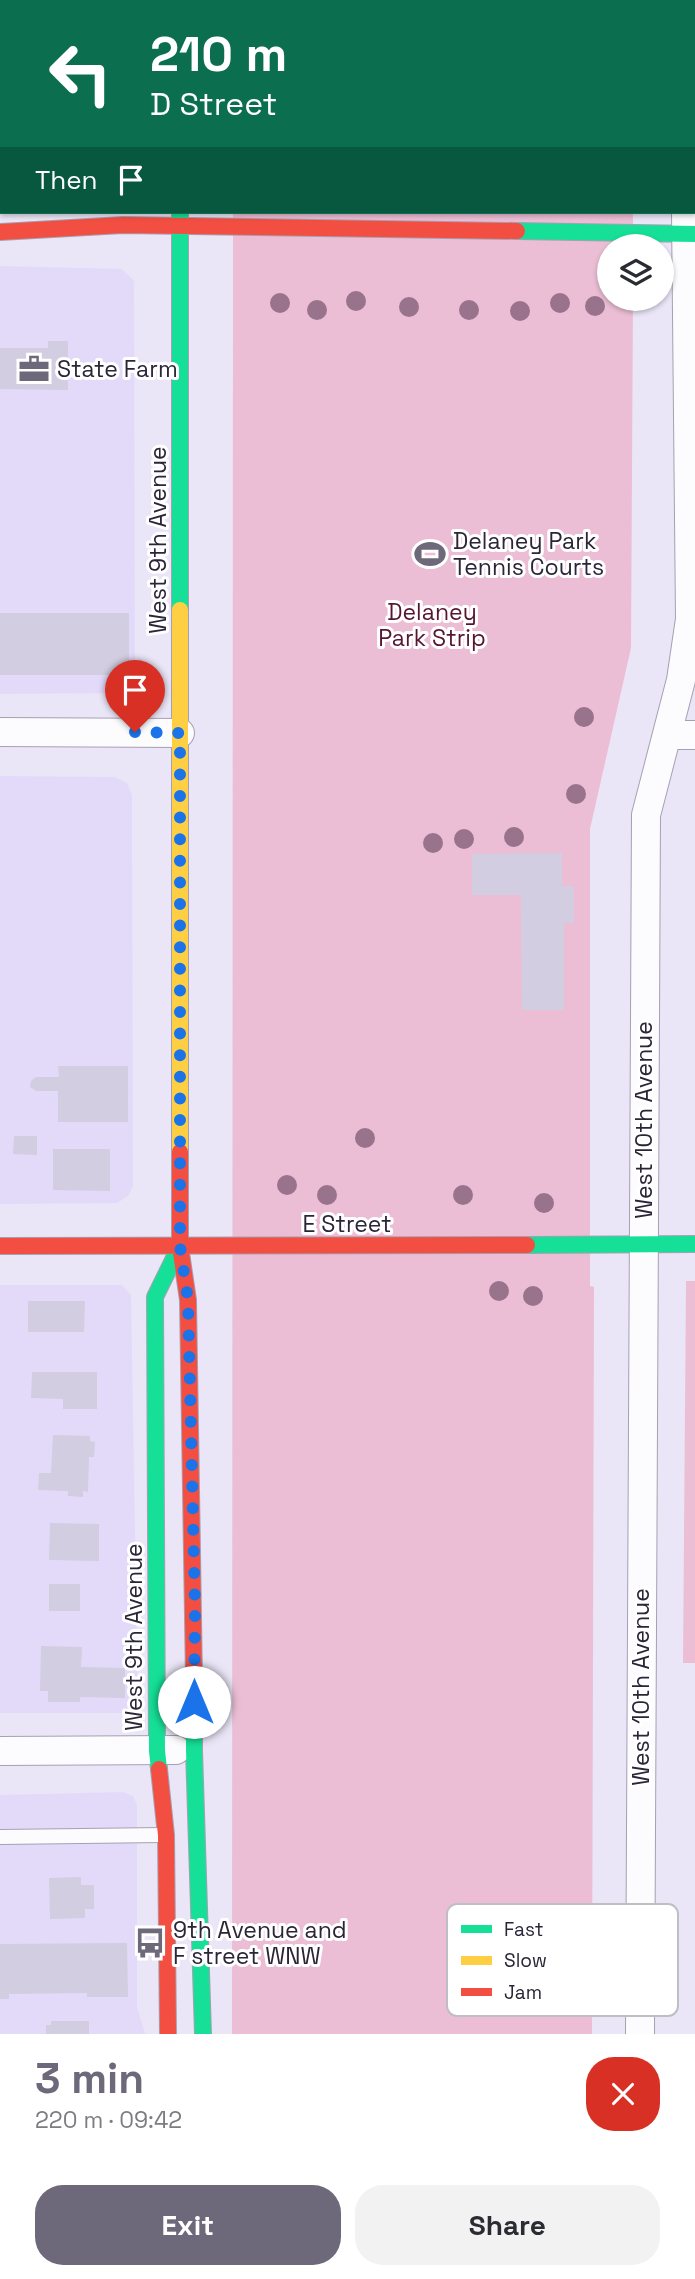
<!DOCTYPE html>
<meta charset="utf-8">
<style>
body{margin:0;font-family:"Space Grotesk",sans-serif;background:#f2f2f3;color:#2b2b33;height:100vh;display:flex;flex-direction:column;font-size:26px;white-space:nowrap}
*{box-sizing:border-box;margin:0}
p{font-size:23px;color:#7c7c81}
.icon{flex:none;width:38px;height:38px;fill:none;stroke:currentColor;stroke-width:2;stroke-linecap:round;stroke-linejoin:round}
.map{position:relative;height:2034px;overflow:hidden}
.panel{display:flex;flex-direction:column;background:#fff;flex:1}
.panel>*{flex:none}
.top-card{position:absolute;left:0px;top:0px;width:696px;height:214px;box-shadow:0 2px 5px #0004;background:#0b6e4f;color:#fff;overflow:hidden}
.tools{position:absolute;left:597px;top:234px;display:grid;gap:14px}
.tools a{display:grid;place-items:center;width:77px;height:77px;border-radius:50%;background:#fff;box-shadow:0 2px 5px #0004;font-size:35px}
.pin{position:absolute;display:grid;place-items:center;width:60px;height:60px;color:#fff;margin:-72px -30px;border-radius:50% 50% 50% 0;rotate:-45deg;box-shadow:0 0 7px #0007}
.pin .icon{rotate:45deg}
.me{position:absolute;width:77px;margin:-38px;rotate:0deg;stroke-linejoin:round;filter:drop-shadow(0 0 5px #0008)}
.turn{display:flex;align-items:center;gap:24px;height:147px;padding:0 35px;font-size:32px}
.turn .icon{width:91px;height:91px;stroke-width:2.5}
.turn b{display:block;font-size:49px;line-height:60px}
.then{display:flex;align-items:center;height:66px;padding:0 35px;background:#0003;gap:14px;font-size:26px}
.round{display:grid;place-items:center;flex:none;width:74px;height:74px;border-radius:28px;background:#f2f2f3}
.headline{display:flex;align-items:center;justify-content:space-between;height:119px;padding:0 35px}
h1{font-size:42px;font-weight:600;line-height:52px;color:#6d697a}
.action{display:flex;gap:14px;margin-top:auto;padding:14px 35px}
.action a{flex:1;height:80px;border-radius:28px;background:#6d697a;color:#fff;font-size:28px;font-weight:600;line-height:80px;text-align:center}
.action a+a{background:#f2f2f3;color:#2b2b33}
.map>svg:first-child{display:block}
.built{fill:#e3dafa}
.green{fill:#ecbed5}
.building{fill:#d2cde0}
.lines{fill:none;stroke-linecap:round;stroke-linejoin:round}
.lane-casing{stroke:#a5a1b1;stroke-width:16}
.street-casing{stroke:#a5a1b1;stroke-width:30}
.fast-casing{stroke:#a5a1b1;stroke-width:18}
.slow-casing{stroke:#a5a1b1;stroke-width:18}
.jam-casing{stroke:#a5a1b1;stroke-width:18}
.lane{stroke:#fcfbfe;stroke-width:14}
.street{stroke:#fcfbfe;stroke-width:28}
.fast{stroke:#16e098;stroke-width:16}
.slow{stroke:#ffcf43;stroke-width:16}
.jam{stroke:#f24e42;stroke-width:16}
.tree{fill:#99738b}
.route{stroke:#1a73e8;stroke-width:12;stroke-dasharray:0 21.6}
.labels{text-anchor:middle;dominant-baseline:central;stroke-width:6;stroke-linejoin:round;paint-order:stroke}
.poi-label{font-size:23px;fill:#2a2537;stroke:#fff;text-anchor:start}
.street-label{font-size:23px;fill:#2a2537;stroke:#fff}
.park-label{font-size:23px;fill:#561532;stroke:#fff}
.key{fill:#fff;stroke:#bfbec3;stroke-width:2}
.key-label{font-size:19px;fill:#2a2537}
</style>
<div class="map">
<svg width="695" height="2034" viewBox="0 0 695 2034">
<rect width="100%" height="100%" fill="#eae6f7"/>
<path class="built" d="M 0,266 L 122,269 L 134,281 L 135,668 L 118,693 L 0,694 Z
M 0,776 L 115,777 L 127,783 L 132,796 L 133,1186 L 128,1196 L 117,1203 L 0,1204 Z
M 0,1285 L 122,1285 L 131,1295 L 138,1703 L 131,1713 L 0,1713 Z
M 123,1792 L 133,1796 L 137,1805 L 137,2007 L 145,2034 L 0,2034 L 0,1795 Z"/>
<path class="green" d="M 233,0 L 634,0 L 233,2 Z
M 233,212 L 633,212 L 633,247 L 609,247 L 609,299 L 633,299 L 631,648 L 590,829 L 590,1286 L 594,1287 L 592,2034 L 232,2034 Z
M 686,1281 L 695,1281 L 695,1663 L 683,1663 Z"/>
<path class="building" d="M 48,341 L 68,341 L 68,390 L 0,389 L 0,348 L 48,348 Z
M 0,613 L 129,613 L 129,675 L 0,675 Z
M 562,853 L 562,886 L 574,886 L 574,923 L 564,923 L 564,1010 L 522,1010 L 521,895 L 472,895 L 472,854 Z
M 58,1066 L 128,1066 L 128,1122 L 58,1122 L 58,1091 L 36,1091 L 30,1087 L 31,1081 L 36,1077 L 59,1077 Z
M 14,1136 L 37,1136 L 37,1155 L 13,1154 Z
M 53,1149 L 110,1149 L 110,1191 L 53,1190 Z
M 28,1301 L 85,1301 L 84,1332 L 28,1332 Z
M 32,1372 L 97,1372 L 97,1409 L 63,1409 L 63,1399 L 31,1398 Z
M 53,1435 L 90,1436 L 90,1441 L 95,1442 L 94,1457 L 89,1457 L 88,1492 L 83,1491 L 83,1497 L 68,1496 L 68,1491 L 38,1490 L 39,1473 L 51,1473 Z
M 50,1523 L 99,1524 L 99,1561 L 49,1560 Z
M 49,1584 L 80,1584 L 80,1611 L 49,1611 Z
M 41,1646 L 82,1647 L 81,1667 L 125,1668 L 125,1698 L 80,1697 L 80,1702 L 48,1702 L 48,1691 L 40,1691 Z
M 81,1877 L 81,1885 L 94,1885 L 94,1909 L 85,1909 L 85,1918 L 50,1919 L 49,1878 Z
M 127,1943 L 128,1997 L 87,1997 L 87,1993 L 9,1994 L 9,1999 L 0,1999 L 0,1944 Z
M 51,2021 L 89,2021 L 89,2034 L 46,2034 L 46,2025 L 51,2025 Z"/>
<g class="lines">
<g class="lane-casing">
<path id="lane" d="M 0,1837 L 163,1835"/>
</g>
<g class="street-casing">
<path id="street" d="M 687,2 L 687,0
M 0,732 L 180,733
M 668,735 L 695,735
M 0,1751 L 176,1750
M 640,2034 L 646,815 L 681,680 L 690,619 L 686,212"/>
</g>
<g class="fast-casing">
<path id="fast" d="M 180,212 L 180,610
M 517,231 L 695,234
M 527,1245 L 695,1244
M 194,1680 L 194,1750 L 203,2034
M 159,1769 L 157,1751 L 155,1297 L 180,1246"/>
</g>
<g class="slow-casing">
<path id="slow" d="M 180,610 L 180,1152"/>
</g>
<g class="jam-casing">
<path id="jam" d="M 179,0 L 179,2
M 0,232 L 123,225 L 517,231
M 180,1152 L 180,1246 L 188,1300 L 194,1680
M 0,1246 L 527,1245
M 159,1769 L 166,1835 L 168,2034"/>
</g>
<use href="#lane" class="lane"/>
<use href="#street" class="street"/>
<use href="#fast" class="fast"/>
<use href="#slow" class="slow"/>
<use href="#jam" class="jam"/>
</g>
<g class="tree">
<circle cx="356" cy="301" r="10"/>
<circle cx="280" cy="303" r="10"/>
<circle cx="560" cy="303" r="10"/>
<circle cx="595" cy="306" r="10"/>
<circle cx="409" cy="307" r="10"/>
<circle cx="317" cy="310" r="10"/>
<circle cx="469" cy="310" r="10"/>
<circle cx="520" cy="311" r="10"/>
<circle cx="584" cy="717" r="10"/>
<circle cx="576" cy="794" r="10"/>
<circle cx="514" cy="837" r="10"/>
<circle cx="464" cy="839" r="10"/>
<circle cx="433" cy="843" r="10"/>
<circle cx="365" cy="1138" r="10"/>
<circle cx="287" cy="1185" r="10"/>
<circle cx="327" cy="1195" r="10"/>
<circle cx="463" cy="1195" r="10"/>
<circle cx="544" cy="1203" r="10"/>
<circle cx="499" cy="1291" r="10"/>
<circle cx="533" cy="1296" r="10"/>
</g>
<g class="lines">
<path class="route" d="M 135,732 L 180,733 L 180,1246 L 188,1300 L 195,1608 L 194,1702"/>
</g>
<defs>
<g id="office-bare" transform="scale(2.415)"><path d="M-6-3h4V-5.5h4V-3h4V5H-6ZM-1-4.5V-3h2v-1.5ZM-6 0V1H6V0Z" fill="#6d697a" stroke="#fff" stroke-width="2.5" paint-order="stroke"/></g>
<g id="stadium-bare" transform="scale(2.415)"><path d="M0-5a6.5 5 0 1 0 0 10a6.5 5 0 1 0 0-10ZM-3.5-1.8h7v3.6h-7Z" fill="#6d697a" stroke="#fff" stroke-width="2.5" paint-order="stroke"/></g>
<g id="bus-bare" transform="scale(2.415)"><path d="M-5-6H5V4H4V6H2V4H-2V6H-4V4H-5ZM-3.5-4V0h7V-4ZM-3.5 1.2v1.5H-2V1.2ZM2 1.2v1.5H3.5V1.2Z" fill="#6d697a" stroke="#fff" stroke-width="2.5" paint-order="stroke"/></g>
</defs>
<g fill-rule="evenodd">
<use href="#office-bare" x="34" y="369"/>
<use href="#stadium-bare" x="430" y="554"/>
<use href="#bus-bare" x="150" y="1943"/>
</g>
<g class="labels">
<g class="poi-label">
<text x="57" y="369">State Farm</text>
<text x="453" y="541">Delaney Park<tspan x="453" dy="26">Tennis Courts</tspan></text>
<text x="173" y="1930">9th Avenue and<tspan x="173" dy="26">F street WNW</tspan></text>
</g>
<g class="street-label">
<text transform="translate(158 540) rotate(-90)">West 9th Avenue</text>
<text transform="translate(644 1120) rotate(-90)">West 10th Avenue</text>
<text x="347" y="1224">E Street</text>
<text transform="translate(134 1637) rotate(-90)">West 9th Avenue</text>
<text transform="translate(641 1687) rotate(-90)">West 10th Avenue</text>
</g>
<g class="park-label">
<text x="432" y="612">Delaney<tspan x="432" dy="26">Park Strip</tspan></text>
</g>
</g>
<rect x="447" y="1904" width="231" height="112" rx="10" class="key"/>
<rect x="461" y="1925" width="31" height="8" fill="#16e098"/>
<rect x="461" y="1956" width="31" height="9" fill="#ffcf43"/>
<rect x="461" y="1988" width="31" height="8" fill="#f24e42"/>
<g class="key-label">
<text x="504" y="1936">Fast</text>
<text x="504" y="1967">Slow</text>
<text x="504" y="1999">Jam</text>
</g>
</svg>
<div class="tools">
<a><svg class="icon" aria-label="layers" viewBox="0 0 24 24"><path d="M12 4l9 5-9 5-9-5zM3 14l9 5 9-5"/></svg></a>
</div>
<div class="pin" style="left:135px;top:732px;background:#d93025"><svg class="icon" aria-label="arrive" viewBox="0 0 24 24"><path d="M6 21V4h12l-3 4 3 4H6"/></svg></div>
<svg class="me" style="left:194px;top:1702px" viewBox="-20 -20 40 40"><circle r="19" fill="#fff"/><path d="M0-13L10 11 0 6-10 11z" fill="#1a73e8"/></svg>
<div class="top-card">
<div class="turn"><svg class="icon" aria-label="left" viewBox="0 0 24 24"><path d="M17 20v-9H6M10 6l-5 5 5 5"/></svg><div><b>210 m</b>D Street</div></div>
<div class="then">Then<svg class="icon" aria-label="arrive" viewBox="0 0 24 24"><path d="M6 21V4h12l-3 4 3 4H6"/></svg></div>
</div>
</div>
<section class="panel">
<div class="headline"><div><h1>3 min</h1><p>220 m · 09:42</p></div><a class="round" style="background:#d93025;color:#fff"><svg class="icon" aria-label="close" viewBox="0 0 24 24"><path d="M6 6l12 12M18 6L6 18"/></svg></a></div>
<div class="action"><a>Exit</a><a>Share</a></div>
</section>
